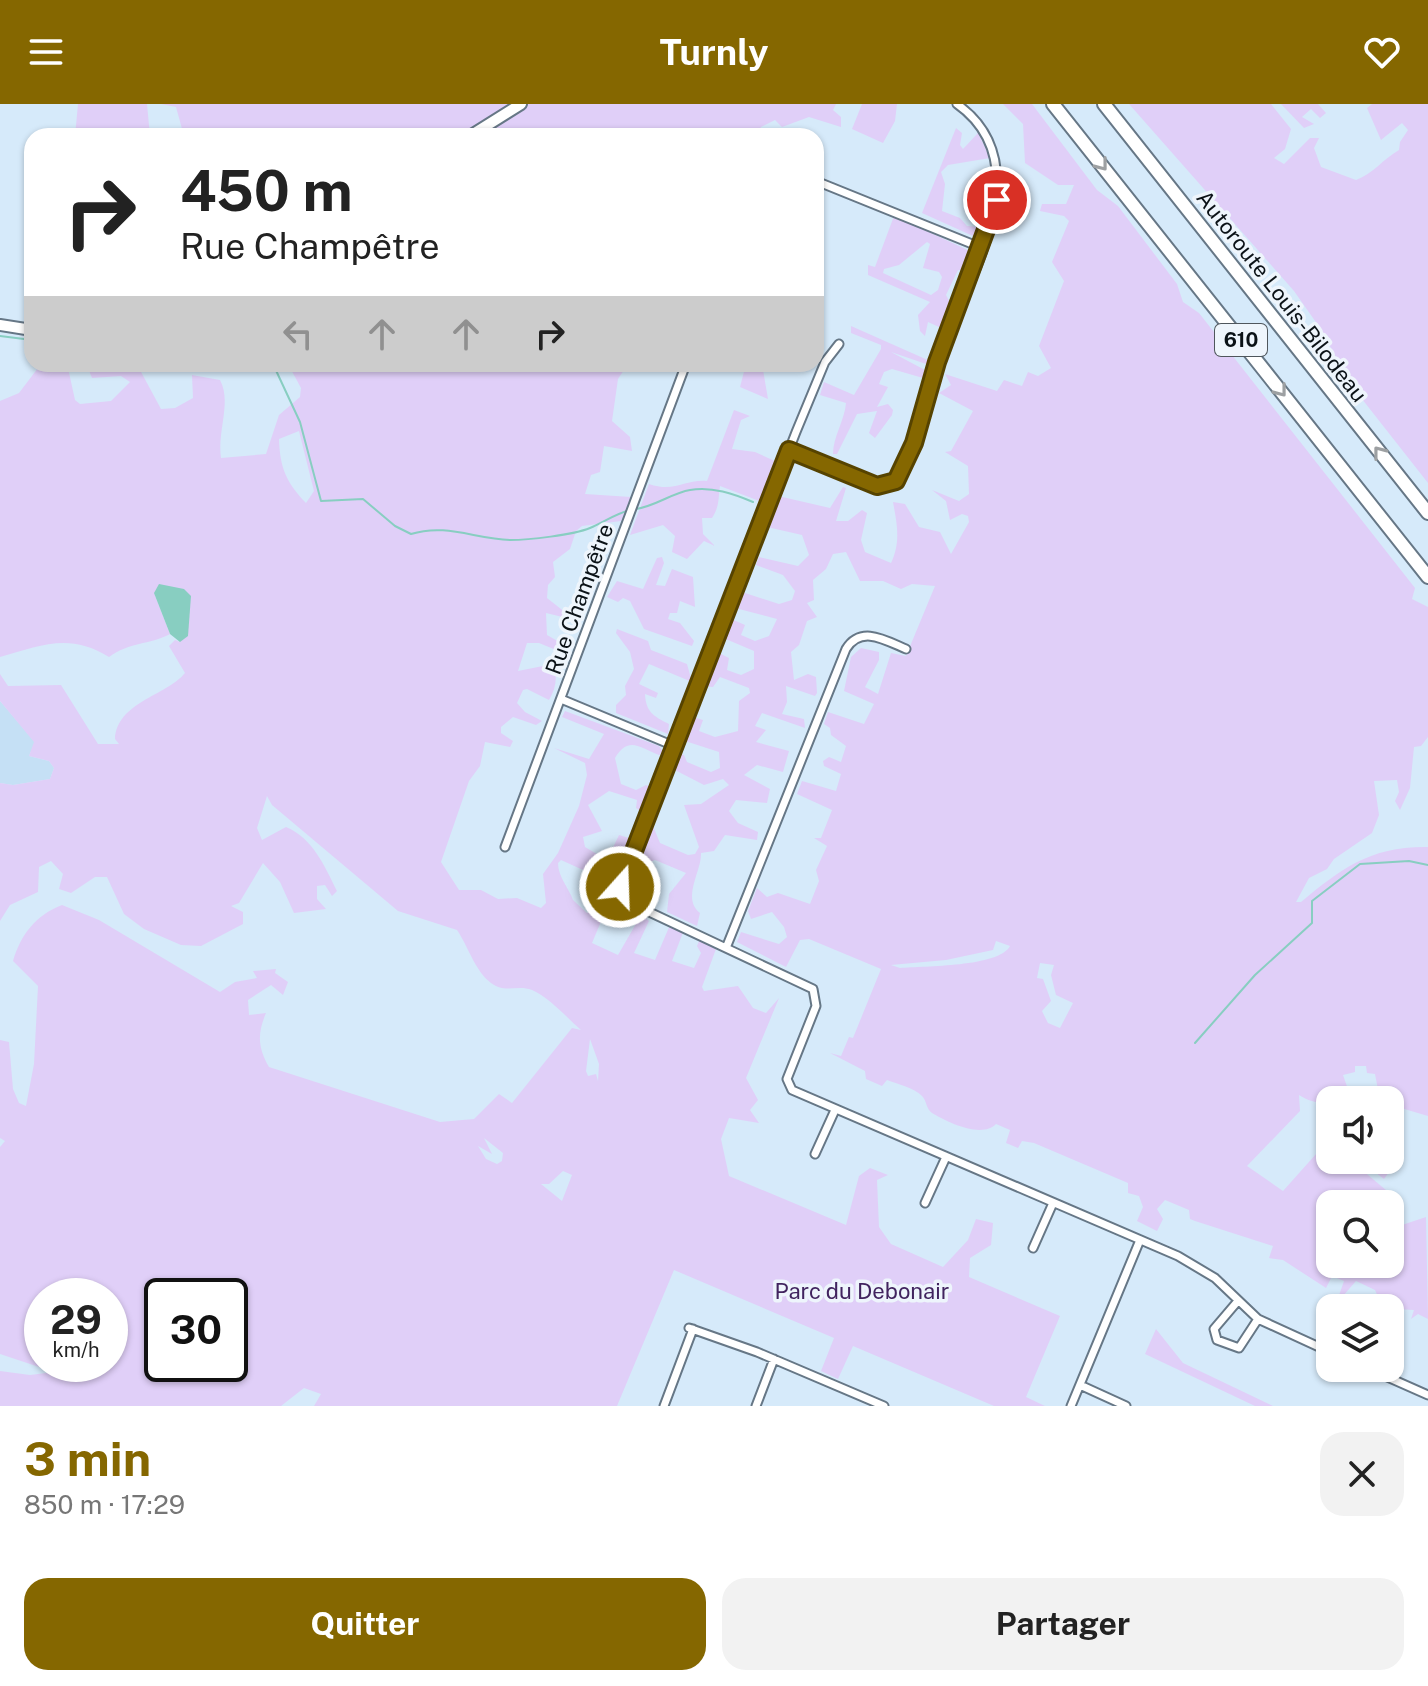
<!DOCTYPE html>
<html lang="fr">
<meta charset="utf-8">
<style>
body{margin:0;font-family:"Public Sans",sans-serif;background:#f2f2f2;color:#222;height:100vh;display:flex;flex-direction:column;font-size:30px;white-space:nowrap}
*{box-sizing:border-box;margin:0}
p{font-size:26px;color:#767676}
.icon{flex:none;width:44px;height:44px;fill:none;stroke:currentColor;stroke-width:2;stroke-linecap:round;stroke-linejoin:round}
.map{position:relative;height:1302px;overflow:hidden}
.details{display:flex;flex-direction:column;background:#fff;flex:1}
.details>*{flex:none}
.guide{position:absolute;left:24px;top:24px;width:800px;height:244px;border-radius:24px;box-shadow:0 2px 6px #0004;background:#fff;color:#222;overflow:hidden}
.buttons{position:absolute;left:1316px;top:982px;display:grid;gap:16px}
.buttons a{display:grid;place-items:center;width:88px;height:88px;border-radius:16px;background:#fff;box-shadow:0 2px 6px #0004;font-size:40px}
.speed{position:absolute;left:24px;top:1174px;display:flex;gap:16px;font-size:40px;font-weight:700;text-align:center}
.speed>*{display:grid;place-content:center;width:104px;height:104px;border-radius:50%;background:#fff;box-shadow:0 2px 6px #0004;line-height:1}
.speed small{font-size:20px;font-weight:400}
.speed .limit{border:4px solid #111;border-radius:12px;background:#fff;color:#111}
.pin{position:absolute;display:grid;place-items:center;width:68px;height:68px;color:#fff;margin:-34px;border:4px solid #fff;border-radius:50%;box-shadow:0 2px 8px #0007}
.me{position:absolute;width:88px;margin:-44px;rotate:20deg;stroke-linejoin:round;filter:drop-shadow(0 0 6px #0008)}
.turn{display:flex;align-items:center;gap:28px;height:168px;padding:0 24px;font-size:36px}
.turn .icon{width:104px;height:104px;stroke-width:2.5}
.turn b{display:block;font-size:56px;line-height:68px}
.lanes{display:flex;align-items:center;height:76px;padding:0 24px;background:#0003;justify-content:center;gap:40px;direction:ltr}
.lanes .off{opacity:.35}
.round{display:grid;place-items:center;flex:none;width:84px;height:84px;border-radius:24px;background:#f2f2f2}
.summary{display:flex;align-items:center;justify-content:space-between;height:136px;padding:0 24px}
h1{font-size:48px;font-weight:700;line-height:60px;color:#856700}
.primary-button{display:flex;gap:16px;margin-top:auto;padding:16px 24px}
.primary-button a{flex:1;height:92px;border-radius:24px;background:#856700;color:#fff;font-size:32px;font-weight:700;line-height:92px;text-align:center}
.primary-button a+a{background:#f2f2f2;color:#222}
header{display:flex;justify-content:space-between;align-items:center;height:104px;padding:0 24px;background:#856700;color:#fff;font-size:36px;font-weight:700}
.map>svg:first-child{display:block}
.built{fill:#c5e0f5}
.green{fill:#e0cff8;fill-rule:evenodd}
.water{fill:#88cec1}
.lines{fill:none;stroke-linecap:round;stroke-linejoin:round}
.stream{stroke:#88cec1;stroke-width:2}
.street-casing{stroke:#667786;stroke-width:11}
.secondary-casing{stroke:#667786;stroke-width:14}
.highway-casing{stroke:#667786;stroke-width:16}
.street{stroke:#fff;stroke-width:7}
.secondary{stroke:#fff;stroke-width:10}
.highway{stroke:#fff;stroke-width:12}
.oneway{stroke:#9da0a2}
.route-casing{stroke:#564300;stroke-width:20}
.route{stroke:#856700;stroke-width:14}
.labels{text-anchor:middle;dominant-baseline:central;stroke-width:7;stroke-linejoin:round;paint-order:stroke}
.shield{fill:#eef5fc;stroke:#4f565c;stroke-width:2}
.shield-label{font-size:20px;font-weight:bold;fill:#0b1217}
.street-label{font-size:22px;fill:#0b1217;stroke:#eef5fc}
.park-label{font-size:22px;fill:#41245f;stroke:#eef5fc}
</style>
<header><svg class="icon" aria-label="menu" viewBox="0 0 24 24"><path d="M4 6h16M4 12h16M4 18h16"/></svg>Turnly<svg class="icon" aria-label="heart" viewBox="0 0 24 24"><path d="M12 20l-8-8c-3-5 5-10 8-4 3-6 11-1 8 4z"/></svg></header>
<div class="map">
<svg width="1428" height="1302" viewBox="0 0 1428 1302">
<rect width="100%" height="100%" fill="#d6eafa"/>
<path class="built" d="M 0,597 L 35,638 L 29,652 L 49,657 L 54,664 L 50,675 L 13,681 L 0,679 Z"/>
<path class="green" d="M 78,0 L 147,0 L 150,32 L 75,32 Z
M 161,0 L 836,0 L 833,6 L 841,13 L 841,23 L 809,13 L 782,23 L 775,16 L 761,23 L 756,32 L 284,32 L 271,25 L 262,32 L 184,32 L 176,3 Z
M 862,0 L 897,0 L 895,17 L 883,39 L 852,25 Z
M 1003,0 L 1032,0 L 1097,86 L 1118,102 L 1177,180 L 1183,198 L 1199,209 L 1415,484 L 1412,495 L 1428,503 L 1428,633 L 1421,642 L 1414,643 L 1410,684 L 1400,706 L 1395,697 L 1399,688 L 1397,676 L 1374,677 L 1379,711 L 1372,729 L 1334,755 L 1327,765 L 1309,774 L 1296,798 L 1301,798 C 1342,764 1371,742 1428,743 L 1428,1012 L 1401,1004 L 1390,1006 L 1390,996 L 1380,996 L 1375,970 L 1367,969 L 1366,962 L 1355,962 L 1355,968 L 1343,971 L 1350,991 C 1336,1003 1314,1001 1299,991 L 1300,1007 L 1247,1062 L 1283,1087 L 1325,1040 L 1330,1043 L 1330,1056 L 1348,1056 L 1355,1060 L 1393,1092 L 1396,1103 L 1390,1105 L 1390,1100 L 1330,1100 L 1330,1160 L 1390,1160 L 1390,1125 L 1426,1113 L 1428,1215 L 1418,1210 L 1411,1215 L 1414,1206 L 1377,1204 L 1379,1195 L 1375,1186 L 1356,1177 L 1336,1200 L 1344,1177 L 1332,1172 L 1326,1184 L 1283,1156 L 1269,1154 L 1273,1142 L 1195,1117 L 1190,1115 L 1189,1106 L 1165,1096 L 1157,1105 L 1163,1115 L 1157,1127 L 1137,1117 L 1143,1103 L 1139,1092 L 1128,1089 L 1128,1079 L 1034,1039 L 1022,1037 L 1018,1044 L 1006,1039 L 1010,1026 L 996,1020 C 982,1035 947,1018 932,1009 C 926,1005 927,997 922,992 C 915,984 897,980 887,976 L 882,982 L 866,975 L 865,967 L 830,949 L 841,952 L 849,933 L 853,934 L 881,865 L 809,835 L 800,836 L 786,863 L 737,838 L 741,828 L 779,840 L 787,833 L 784,823 L 772,808 L 751,815 L 748,807 L 757,784 L 767,793 L 778,789 L 810,800 L 819,777 L 816,766 L 827,742 L 814,734 L 821,734 L 832,706 L 797,690 L 802,677 L 836,687 L 841,670 L 824,662 L 823,657 L 829,653 L 841,658 L 846,642 L 831,631 L 830,624 L 824,620 L 828,608 L 864,620 L 874,600 L 844,587 L 851,553 L 861,544 L 879,548 L 879,556 L 865,583 L 878,590 L 891,549 L 906,552 L 935,482 L 912,480 L 901,485 L 883,477 L 860,477 L 846,448 L 833,450 L 826,465 L 813,476 L 814,496 L 807,499 L 817,513 L 807,517 L 799,541 L 791,548 L 794,576 L 808,570 L 816,573 L 817,589 L 815,592 L 786,582 L 787,598 L 782,610 L 804,615 L 805,624 L 762,609 L 755,622 L 766,626 L 756,638 L 789,647 L 783,668 L 757,661 L 744,671 L 770,685 L 767,699 L 736,696 L 729,707 L 738,719 L 758,728 L 757,736 L 725,731 L 714,747 L 701,749 C 702,767 681,794 700,809 L 697,822 L 667,808 L 669,790 L 686,769 L 655,756 L 650,758 L 637,749 L 648,719 L 653,722 L 660,739 L 688,751 L 695,750 L 699,743 L 684,701 L 701,700 L 729,681 L 723,675 L 704,681 L 671,664 L 677,649 L 684,651 L 687,658 L 711,668 L 720,664 L 719,648 L 682,636 L 690,612 L 703,616 L 699,627 L 715,633 L 738,627 L 739,597 L 750,589 L 749,584 L 720,573 L 713,583 L 701,582 L 719,549 L 729,554 L 727,566 L 741,571 L 754,565 L 754,547 L 721,533 L 729,514 L 745,521 L 741,531 L 755,537 L 769,532 L 777,515 L 739,505 L 736,502 L 742,488 L 779,500 L 792,496 L 795,487 L 783,471 L 756,461 L 759,453 L 798,462 L 809,451 L 802,431 L 767,423 L 778,392 L 830,404 L 843,383 L 846,384 L 836,417 L 848,417 L 862,406 L 867,409 L 861,436 L 865,448 L 891,459 C 901,438 897,420 893,398 L 905,400 L 919,423 L 940,428 L 951,450 L 969,418 L 968,412 L 962,410 L 950,416 L 946,397 L 932,386 L 959,397 L 969,390 L 968,362 L 945,348 L 951,347 L 973,307 L 939,289 L 951,281 L 945,270 L 997,287 L 1004,276 L 1022,282 L 1028,268 L 1038,272 L 1051,264 L 1039,242 L 1064,177 L 1052,158 L 1069,117 L 1064,112 L 1040,107 L 1042,100 L 1066,100 L 1074,81 L 1058,81 L 1025,59 L 1023,20 ZM 996,837 L 1010,842 C 999,863 924,862 900,864 L 891,861 L 946,856 L 993,846 ZM 1040,859 L 1054,861 L 1051,871 L 1056,891 L 1073,899 L 1060,924 L 1048,919 L 1042,907 L 1051,897 L 1043,875 L 1037,874 Z
M 1129,0 L 1271,0 L 1291,25 L 1285,45 L 1274,54 L 1284,60 L 1310,34 L 1319,34 L 1314,44 L 1321,63 L 1356,76 C 1373,70 1383,55 1399,46 L 1400,38 L 1408,26 L 1402,19 L 1381,36 L 1367,4 L 1372,0 L 1428,0 L 1428,379 L 1351,281 L 1320,224 L 1294,187 Z
M 1281,0 L 1318,0 L 1326,9 L 1320,14 L 1311,5 L 1302,13 L 1314,20 L 1304,24 Z
M 956,24 L 962,29 L 960,41 L 963,45 L 978,29 L 990,54 L 948,61 L 941,68 L 945,80 L 942,107 L 960,114 L 967,122 L 980,123 L 973,132 L 922,109 Z
M 894,112 L 972,148 L 965,167 L 958,166 L 946,191 L 953,204 L 939,223 L 928,218 L 925,232 L 920,227 L 918,211 L 930,198 L 868,171 L 868,161 L 875,163 ZM 927,138 L 930,140 L 923,164 L 939,168 L 942,173 L 938,186 L 931,191 L 883,169 L 884,165 L 899,161 Z
M 851,222 L 930,257 L 929,261 L 891,248 L 925,266 L 923,274 L 892,265 L 884,268 L 879,280 L 888,283 L 877,303 L 888,300 L 893,306 L 892,311 L 875,334 L 869,329 L 877,307 L 857,310 L 837,350 L 833,350 C 833,333 845,315 846,299 L 820,291 L 824,278 L 854,291 L 881,245 L 881,241 L 851,229 Z
M 41,260 L 140,260 L 140,266 L 161,305 L 175,304 L 193,294 L 192,271 L 220,276 C 232,298 217,327 221,354 L 266,350 L 279,311 L 300,293 L 301,284 L 288,260 L 628,260 L 618,275 L 612,317 L 630,333 L 632,347 L 604,342 L 600,368 L 591,371 L 585,390 L 631,393 L 621,417 L 582,422 L 576,427 L 570,445 L 553,458 L 555,473 L 548,481 L 547,494 L 575,516 L 546,509 L 547,531 L 561,539 L 561,548 L 539,539 L 527,539 L 518,567 L 553,560 C 558,572 556,585 549,596 L 527,585 L 523,586 L 517,599 L 525,608 L 542,617 L 536,621 L 513,613 L 501,623 L 501,629 L 513,637 L 510,643 L 485,638 L 480,662 L 469,677 L 441,758 L 459,786 L 481,786 L 498,795 L 517,794 L 541,804 L 546,799 L 543,770 L 558,749 L 579,702 L 587,671 L 585,659 L 554,644 L 589,655 L 604,630 L 562,613 L 565,607 L 659,642 L 663,648 L 659,651 C 638,643 629,632 615,654 L 621,680 L 636,686 L 646,681 L 652,684 L 642,708 L 636,704 L 637,696 L 609,687 L 588,701 L 602,727 L 583,733 L 585,743 L 607,756 L 619,731 L 632,735 L 614,780 L 561,756 L 558,759 C 558,773 569,784 573,796 L 587,809 L 604,797 L 608,801 L 592,839 L 618,851 L 641,811 L 649,817 L 634,849 L 655,856 L 670,821 L 684,826 L 672,857 L 694,864 L 701,849 L 697,842 L 700,835 L 716,845 L 702,883 L 704,887 L 738,882 L 753,904 L 766,909 L 779,894 L 746,974 L 758,996 L 750,1006 L 759,1019 L 729,1014 L 721,1035 L 729,1072 L 846,1121 L 859,1072 L 870,1064 L 888,1071 L 877,1076 L 879,1123 L 891,1140 L 943,1163 L 968,1136 L 976,1115 L 993,1119 L 991,1141 L 970,1154 L 969,1173 L 1060,1212 L 1026,1293 L 1045,1302 L 994,1302 L 853,1242 L 838,1275 L 821,1267 L 834,1234 L 674,1166 L 617,1302 L 314,1302 L 321,1290 L 304,1284 L 281,1302 L 0,1302 L 0,1267 L 30,1271 L 54,1268 L 0,1250 L 0,1043 L 5,1037 L 0,1034 L 0,936 L 9,938 L 13,985 L 19,999 L 26,1002 L 34,960 L 38,882 L 13,857 C 21,830 36,811 62,801 L 99,816 L 220,888 L 235,878 L 257,874 L 253,867 L 276,865 L 275,869 L 288,878 L 283,891 L 271,881 L 248,896 L 249,911 L 266,909 C 257,930 258,944 269,963 L 440,1018 L 474,1015 L 499,990 L 512,999 L 572,924 L 581,926 C 567,914 549,893 532,886 C 517,880 506,890 491,879 C 475,867 468,842 457,826 L 398,807 L 272,701 L 267,692 L 257,724 L 262,736 L 286,723 C 313,734 325,763 337,787 L 332,792 L 325,781 L 317,782 L 317,795 L 326,805 L 294,809 L 280,778 L 263,759 L 239,799 L 231,802 L 243,808 L 243,820 L 201,842 L 181,841 L 144,825 L 124,810 L 107,773 L 95,773 L 71,789 L 59,785 L 63,770 L 51,757 L 39,763 L 38,788 L 10,801 L 0,817 L 0,679 L 13,681 L 50,675 L 54,664 L 49,657 L 29,652 L 34,638 L 0,597 L 0,570 L 8,582 L 61,581 L 98,640 L 119,640 L 115,635 C 117,598 166,592 185,569 L 169,542 L 175,536 L 180,538 L 154,489 L 170,530 C 149,541 129,538 109,553 C 69,528 40,542 0,553 L 0,297 L 19,289 ZM 68,264 L 88,264 L 92,274 L 121,272 L 130,278 L 111,297 L 80,300 L 75,296 ZM 299,327 L 314,387 L 306,399 C 286,378 280,364 279,335 ZM 590,935 L 599,960 L 598,977 L 596,970 L 588,972 L 586,967 ZM 484,1034 L 503,1049 L 502,1057 L 497,1060 L 486,1055 L 478,1042 L 492,1050 ZM 563,1067 L 572,1071 L 562,1097 L 541,1080 L 549,1080 ZM 42,1192 L 110,1192 L 110,1260 L 42,1260 ZM 162,1192 L 230,1192 L 230,1260 L 162,1260 Z
M 746,260 L 762,260 L 768,295 L 740,283 Z
M 734,306 L 750,312 L 741,316 L 732,345 L 755,348 L 777,358 L 762,398 L 720,382 C 718,394 720,402 712,414 L 702,414 L 703,430 L 715,442 L 704,437 L 687,455 L 672,448 L 675,432 L 663,421 L 630,431 L 649,380 C 675,389 685,375 707,377 Z
M 662,453 L 664,459 L 656,481 L 665,482 L 672,465 L 693,473 L 695,503 L 680,497 L 677,509 L 670,509 L 668,515 L 680,519 L 694,537 L 692,542 L 644,525 L 630,497 L 623,494 L 618,498 L 607,493 L 617,477 L 643,485 L 657,454 Z
M 617,525 L 648,537 L 651,546 L 687,560 L 692,578 L 649,560 L 639,580 L 658,589 L 656,594 L 645,590 C 646,608 653,612 669,620 L 668,630 L 616,609 L 616,601 L 626,591 L 625,582 L 634,565 L 630,548 L 616,529 Z
M 1359,1056 L 1390,1056 L 1395,1060 L 1384,1075 Z
M 1156,1225 L 1183,1259 L 1273,1302 L 1255,1302 L 1145,1250 Z"/>
<path class="water" d="M 159,480 L 184,485 L 191,492 L 188,532 L 180,538 L 170,530 L 154,489 Z"/>
<g class="lines">
<path class="stream" d="M 0,232 L 32,236
M 187,260 L 219,263 L 266,260
M 273,260 L 300,318 L 321,397 L 363,395 L 395,422 L 411,430 C 446,419 475,435 510,436 C 529,436 573,431 590,424 C 604,418 615,410 630,406
M 636,405 C 656,402 672,389 690,386 C 712,382 734,390 753,398
M 1195,939 L 1255,871 L 1312,819 L 1312,797 L 1360,760 L 1409,757 L 1428,761"/>
<g class="street-casing">
<path id="street" d="M 816,77 L 982,144
M 839,240 L 825,258 L 796,328 L 622,775 L 620,789 L 628,798 L 813,885 L 816,902 L 787,975 L 792,986 L 1178,1152 L 1215,1174 L 1258,1215 L 1330,1248
M 789,346 L 877,382 C 916,383 925,293 935,263 C 962,184 1046,63 957,0
M 561,595 L 674,642
M 505,743 L 686,260
M 726,844 L 846,545 C 861,521 885,536 906,545
M 815,1050 L 835,1006
M 925,1099 L 946,1053
M 1033,1144 L 1053,1099
M 1237,1198 L 1214,1225 L 1217,1236 L 1239,1244 L 1258,1215
M 689,1224 L 757,1248 L 884,1302
M 1367,1264 L 1428,1291
M 1080,1281 L 1126,1302
M 664,1302 L 693,1225
M 756,1302 L 774,1255
M 1071,1302 L 1140,1136"/>
</g>
<g class="secondary-casing">
<path id="secondary" d="M 470,32 L 521,0
M 0,221 L 32,226"/>
</g>
<g class="highway-casing">
<path id="highway" d="M 1053,0 L 1428,473
M 1104,0 L 1428,409"/>
</g>
<use href="#street" class="street"/>
<use href="#secondary" class="secondary"/>
<use href="#highway" class="highway"/>
</g>
<defs><path id="oneway-chevron" d="M-2-3.5L2.5 0L-2 3.5" fill="none" stroke-width="1.6" stroke-linecap="round" stroke-linejoin="round" transform="scale(2)"/></defs>
<g class="oneway">
<use href="#oneway-chevron" transform="translate(1102 61) rotate(52)"/>
<use href="#oneway-chevron" transform="translate(1281 287) rotate(52)"/>
<use href="#oneway-chevron" transform="translate(1379 348) rotate(-128)"/>
</g>
<g class="lines">
<g class="route-casing">
<path id="route" d="M 620,783 L 789,346 L 877,382 L 896,377 L 914,339 L 937,258 L 997,96"/>
</g>
<use href="#route" class="route"/>
</g>
<g class="labels">
<rect class="shield" x="1215" y="220" width="52" height="32" rx="6"/>
<g class="shield-label">
<text x="1241" y="236">610</text>
</g>
<g class="street-label">
<text transform="translate(1282 192) rotate(52)">Autoroute Louis-Bilodeau</text>
<text transform="translate(579 495) rotate(-70)">Rue Champêtre</text>
</g>
<g class="park-label">
<text x="862" y="1187">Parc du Debonair</text>
</g>
</g>
</svg>
<div class="buttons">
<a><svg class="icon" aria-label="sound" viewBox="0 0 24 24"><path d="M4 9h4l5-4v14l-5-4H4zM17 9q2 3 0 6"/></svg></a>
<a><svg class="icon" aria-label="search" viewBox="0 0 24 24"><circle cx="10" cy="10" r="6"/><path d="M15 15l6 6"/></svg></a>
<a><svg class="icon" aria-label="layers" viewBox="0 0 24 24"><path d="M12 4l9 5-9 5-9-5zM3 14l9 5 9-5"/></svg></a>
</div>
<div class="speed"><div>29<small>km/h</small></div><div class="limit">30</div></div>
<div class="pin" style="left:997px;top:96px;background:#d93025"><svg class="icon" aria-label="arrive" viewBox="0 0 24 24"><path d="M6 21V4h12l-3 4 3 4H6"/></svg></div>
<svg class="me" style="left:620px;top:783px" viewBox="-20 -20 40 40"><circle r="17" fill="#856700" stroke="#fff" stroke-width="3"/><path d="M0-11L8 9 0 5-8 9z" fill="#fff"/></svg>
<div class="guide">
<div class="turn"><svg class="icon" aria-label="right" viewBox="0 0 24 24"><path d="M7 20v-9h11M14 6l5 5-5 5"/></svg><div><b>450 m</b>Rue Champêtre</div></div>
<div class="lanes"><svg class="icon off" aria-label="left" viewBox="0 0 24 24"><path d="M17 20v-9H6M10 6l-5 5 5 5"/></svg><svg class="icon off" aria-label="ahead" viewBox="0 0 24 24"><path d="M12 20V5M6 11l6-6 6 6"/></svg><svg class="icon off" aria-label="ahead" viewBox="0 0 24 24"><path d="M12 20V5M6 11l6-6 6 6"/></svg><svg class="icon" aria-label="right" viewBox="0 0 24 24"><path d="M7 20v-9h11M14 6l5 5-5 5"/></svg></div>
</div>
</div>
<section class="details">
<div class="summary"><div><h1>3 min</h1><p>850 m · 17:29</p></div><a class="round"><svg class="icon" aria-label="close" viewBox="0 0 24 24"><path d="M6 6l12 12M18 6L6 18"/></svg></a></div>
<div class="primary-button"><a>Quitter</a><a>Partager</a></div>
</section>
